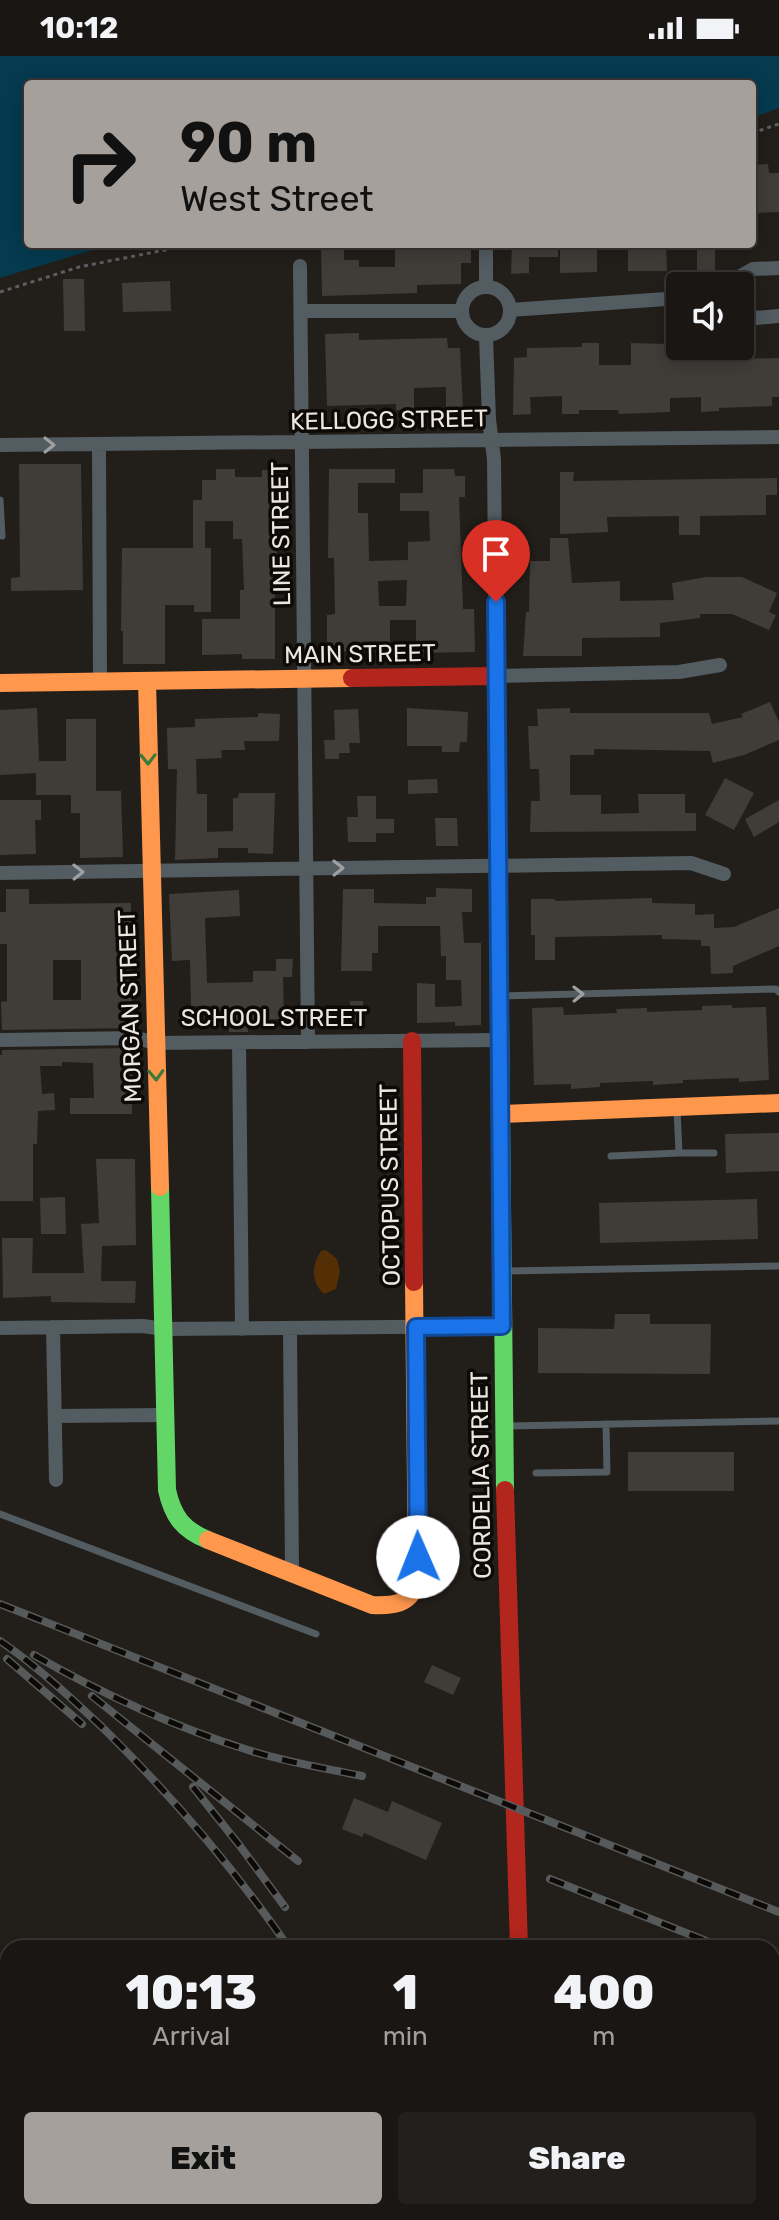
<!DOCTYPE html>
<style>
body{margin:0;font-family:Rubik,sans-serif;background:#231f1d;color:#f1f3f6;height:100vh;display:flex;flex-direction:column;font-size:30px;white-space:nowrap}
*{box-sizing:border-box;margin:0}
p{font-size:26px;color:#9f9fa0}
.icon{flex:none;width:44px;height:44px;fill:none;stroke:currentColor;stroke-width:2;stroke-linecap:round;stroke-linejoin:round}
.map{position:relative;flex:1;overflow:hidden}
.panel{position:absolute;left:0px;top:1884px;width:780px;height:280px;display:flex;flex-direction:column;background:#1a1614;border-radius:24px 24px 0 0;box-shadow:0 4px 20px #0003,0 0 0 2px #383534}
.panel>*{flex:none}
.top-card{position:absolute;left:24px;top:24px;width:732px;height:168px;border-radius:8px;box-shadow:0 4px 20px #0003,0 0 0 2px #383534;background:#a5a09b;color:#111;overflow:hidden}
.tools{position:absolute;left:666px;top:216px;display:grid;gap:16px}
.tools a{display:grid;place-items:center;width:88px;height:88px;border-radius:8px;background:#1a1614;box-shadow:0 4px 20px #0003,0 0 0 2px #383534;font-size:40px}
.pin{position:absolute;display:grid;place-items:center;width:68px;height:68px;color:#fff;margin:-82px -34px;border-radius:50% 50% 50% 0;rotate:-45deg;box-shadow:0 0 8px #0007}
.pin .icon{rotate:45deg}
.me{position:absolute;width:88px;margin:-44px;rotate:359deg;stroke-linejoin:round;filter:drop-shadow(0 0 6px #0008)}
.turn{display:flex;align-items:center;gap:28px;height:168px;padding:0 24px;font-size:36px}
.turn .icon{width:104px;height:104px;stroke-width:2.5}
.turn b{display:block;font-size:56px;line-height:68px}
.eta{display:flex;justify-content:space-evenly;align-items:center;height:136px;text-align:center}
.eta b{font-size:48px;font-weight:800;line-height:56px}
.primary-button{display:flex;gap:16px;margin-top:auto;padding:16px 24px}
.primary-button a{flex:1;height:92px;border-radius:8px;background:#a5a09b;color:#111;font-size:32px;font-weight:800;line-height:92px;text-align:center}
.primary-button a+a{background:#231f1d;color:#f1f3f6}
.status{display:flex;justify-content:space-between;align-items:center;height:56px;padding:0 40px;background:#1a1614;direction:ltr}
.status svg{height:22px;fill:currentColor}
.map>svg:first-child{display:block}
.green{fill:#542f05}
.water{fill:#053a4f}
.building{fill:#403d39;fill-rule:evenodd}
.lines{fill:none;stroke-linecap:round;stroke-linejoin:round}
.path{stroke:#5a5f61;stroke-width:3;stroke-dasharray:4 4;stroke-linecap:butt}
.lane{stroke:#525c61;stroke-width:7}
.street{stroke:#525c61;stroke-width:14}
.fast{stroke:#63d668;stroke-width:18}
.slow{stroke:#ff974d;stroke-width:18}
.jam{stroke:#b3261e;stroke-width:18}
.rail-casing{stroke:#565a5a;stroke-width:8}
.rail{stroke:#0c0906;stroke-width:5;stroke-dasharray:15;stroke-linecap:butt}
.oneway{stroke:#9fa1a1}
.oneway2{stroke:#3c7a3c}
.route-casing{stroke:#114b97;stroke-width:20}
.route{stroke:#1a73e8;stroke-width:14}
.labels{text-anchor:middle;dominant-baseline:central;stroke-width:7;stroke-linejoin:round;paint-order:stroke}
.street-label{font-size:24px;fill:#ece6e1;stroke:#0c0906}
</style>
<div class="status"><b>10:12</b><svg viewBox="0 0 49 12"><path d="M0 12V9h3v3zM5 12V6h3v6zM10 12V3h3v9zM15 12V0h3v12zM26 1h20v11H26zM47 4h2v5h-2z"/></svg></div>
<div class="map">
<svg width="779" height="2164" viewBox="0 0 779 2164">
<rect width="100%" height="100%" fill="#221e1a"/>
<path class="green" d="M 326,1194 L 337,1203 L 340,1215 L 336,1233 L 324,1238 C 311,1226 311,1210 321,1195 Z
M 779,2081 L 779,2164 L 644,2164 L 654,2156 L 772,2156 L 772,2084 Z"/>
<path class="water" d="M 0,0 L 779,0 L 779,52 L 752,62 L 752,28 L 28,28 L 28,188 L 112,188 L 0,222 Z"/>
<path class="building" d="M 768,108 L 769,117 L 779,117 L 779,156 L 754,157 L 752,109 Z
M 395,188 L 471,188 L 471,207 L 461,207 L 461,228 L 417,229 L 417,237 L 322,240 L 321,190 L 344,190 L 344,204 L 359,204 L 359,211 L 395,211 Z
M 512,188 L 558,188 L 558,201 L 529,201 L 529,217 L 511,218 Z
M 666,189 L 667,215 L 628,215 L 628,191 Z
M 697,189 L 715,189 L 715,214 L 697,214 Z
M 560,191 L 597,191 L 597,216 L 560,217 Z
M 63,223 L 84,223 L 85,275 L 64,275 Z
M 170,225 L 171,255 L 123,256 L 122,227 Z
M 359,277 L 359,284 L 447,282 L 448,292 L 460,292 L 463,354 L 446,354 L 446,331 L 414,332 L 414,354 L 396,354 L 396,348 L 327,350 L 325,278 Z
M 582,287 L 599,287 L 599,309 L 631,309 L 631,287 L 738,290 L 738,303 L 779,302 L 779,341 L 772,341 L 772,350 L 719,352 L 719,355 L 701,356 L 701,341 L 670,342 L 670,356 L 619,358 L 618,354 L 579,354 L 579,358 L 562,358 L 562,340 L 530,341 L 531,358 L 513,359 L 514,302 L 527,301 L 527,292 L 582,291 Z
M 19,408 L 81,408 L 83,534 L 11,535 L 11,522 L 20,521 Z
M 216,413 L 235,413 L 235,421 L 262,421 L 262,414 L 277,414 L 275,442 L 278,526 L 275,526 L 275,603 L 242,603 L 242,598 L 202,599 L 202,563 L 240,563 L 240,534 L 244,534 L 242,483 L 233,483 L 233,465 L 205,465 L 205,492 L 211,492 L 211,556 L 194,556 L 194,549 L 165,549 L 165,608 L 123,608 L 123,575 L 121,575 L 122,492 L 193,492 L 193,444 L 202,444 L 202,424 L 216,424 Z
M 329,413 L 395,413 L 395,427 L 358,427 L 358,457 L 368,457 L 369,505 L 408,504 L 408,486 L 430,485 L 429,455 L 400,455 L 400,437 L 423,437 L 423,413 L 454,413 L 455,420 L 465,420 L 465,441 L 459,441 L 463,553 L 474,553 L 475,596 L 416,597 L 416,564 L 390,564 L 390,596 L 327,595 L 327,559 L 335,558 L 334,502 L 328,502 ZM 407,524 L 406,550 L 379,550 L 378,525 Z
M 560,416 L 574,416 L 573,425 L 777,422 L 777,439 L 766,439 L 766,459 L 700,460 L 700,479 L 679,479 L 679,460 L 607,461 L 608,476 L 560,478 Z
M 550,482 L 568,482 L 572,527 L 620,525 L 620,545 L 674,544 L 672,527 L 706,521 L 742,521 L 777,537 L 769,556 L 776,559 L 769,574 L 732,558 L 700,558 L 700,562 L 660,567 L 660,581 L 582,582 L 582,600 L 523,600 L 526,556 L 529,556 L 530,505 L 550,505 Z
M 770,646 L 779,666 L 779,684 L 744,699 L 713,707 L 710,695 L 594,693 L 594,699 L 570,699 L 570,739 L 601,739 L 601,758 L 639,757 L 638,738 L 685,738 L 685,757 L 696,757 L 696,775 L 530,776 L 531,745 L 540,745 L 539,713 L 530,713 L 528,670 L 538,670 L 537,653 L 570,652 L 570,657 L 709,657 L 712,668 L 743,661 L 741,658 Z
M 37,652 L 39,705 L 66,705 L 66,663 L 96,663 L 96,735 L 121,735 L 123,801 L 80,802 L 80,757 L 71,757 L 71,739 L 36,739 L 36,717 L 0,719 L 0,654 Z
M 407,652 L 468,656 L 467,686 L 460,686 L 459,696 L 442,696 L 442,690 L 407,690 Z
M 358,653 L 360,687 L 349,687 L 350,697 L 339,697 L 339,703 L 325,703 L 324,684 L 335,684 L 334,654 Z
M 258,657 L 280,658 L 279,685 L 244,685 L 245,694 L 221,694 L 222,702 L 196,703 L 197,738 L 207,738 L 207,776 L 233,775 L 233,742 L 238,742 L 239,737 L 275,737 L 273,798 L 248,797 L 248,792 L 218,792 L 218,802 L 175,804 L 177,713 L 168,713 L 167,672 L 195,671 L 195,663 L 258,661 Z
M 725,722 L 754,737 L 734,774 L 705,759 Z
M 437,723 L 438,737 L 408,738 L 408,724 Z
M 357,740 L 376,740 L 376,763 L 394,763 L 394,777 L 376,777 L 376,786 L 348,786 L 347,761 L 358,761 Z
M 0,744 L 41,744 L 41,764 L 35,764 L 36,798 L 0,799 Z
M 779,744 L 779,766 L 754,781 L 745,763 Z
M 435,762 L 457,762 L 458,790 L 436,790 Z
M 436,832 L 472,833 L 472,856 L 462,856 L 464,887 L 481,887 L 481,969 L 455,970 L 455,966 L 417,967 L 417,927 L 435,928 L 435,951 L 462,950 L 461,924 L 446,924 L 446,900 L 441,900 L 440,870 L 378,870 L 378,897 L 372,897 L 372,915 L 341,915 L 343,833 L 374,833 L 374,847 L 426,848 L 426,841 L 436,841 Z
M 6,833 L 29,833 L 29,848 L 131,847 L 132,972 L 2,974 L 1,946 L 7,945 L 7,888 L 0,888 L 0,856 L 6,856 ZM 53,904 L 81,904 L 81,944 L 53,944 Z
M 239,834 L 240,860 L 205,862 L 207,927 L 253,926 L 253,915 L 276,915 L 276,903 L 293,903 L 292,921 L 283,921 L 284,963 L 247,964 L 248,976 L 229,976 L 229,955 L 214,955 L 214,950 L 191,950 L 190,904 L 172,905 L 169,838 Z
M 652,842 L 652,847 L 695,848 L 695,859 L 714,858 L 714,872 L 734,871 L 779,852 L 779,890 L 733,910 L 733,917 L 711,918 L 710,890 L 701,890 L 701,884 L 662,883 L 662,879 L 555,881 L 555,904 L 535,904 L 535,879 L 531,879 L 531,843 L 555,843 L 555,845 Z
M 350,945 L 363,945 L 364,968 L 339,969 L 338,951 L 350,950 Z
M 732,949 L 732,952 L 766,951 L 769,1024 L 739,1026 L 739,1022 L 683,1024 L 683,1027 L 653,1029 L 653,1025 L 600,1027 L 600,1031 L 571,1033 L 571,1028 L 534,1029 L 532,952 L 563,951 L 564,959 L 617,957 L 616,953 L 647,952 L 647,956 L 702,954 L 702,950 Z
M 132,992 L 132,1058 L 70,1058 L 70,1042 L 94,1042 L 93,1007 L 62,1006 L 62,1010 L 40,1010 L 42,1038 L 54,1037 L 55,1054 L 38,1055 L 37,1088 L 33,1088 L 33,1145 L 0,1145 L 0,999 L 2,999 L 2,994 Z
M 779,1077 L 779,1115 L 726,1117 L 725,1078 Z
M 96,1103 L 135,1103 L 136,1189 L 102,1190 L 101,1225 L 136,1225 L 135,1247 L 51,1246 L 51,1240 L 3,1242 L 2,1182 L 33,1182 L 32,1217 L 84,1217 L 81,1168 L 99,1167 Z
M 65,1141 L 66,1178 L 41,1178 L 40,1142 Z
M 757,1143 L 758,1183 L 600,1187 L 599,1147 Z
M 615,1258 L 650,1258 L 650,1268 L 711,1268 L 710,1318 L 538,1317 L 538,1272 L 614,1273 Z
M 628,1396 L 734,1396 L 734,1435 L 628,1435 Z
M 432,1609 L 461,1622 L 453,1639 L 424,1626 Z
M 354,1742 L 388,1756 L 392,1745 L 442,1767 L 426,1804 L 364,1777 L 362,1781 L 342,1773 Z"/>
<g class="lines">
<path class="path" d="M 752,77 L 779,68
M 0,236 L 79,211 L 195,188"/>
<path class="lane" d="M 0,444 L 2,480
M 500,940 L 776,933 L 779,936
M 677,1053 L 679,1097 L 714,1097
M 611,1100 L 679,1097
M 505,1215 L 779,1210
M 507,1370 L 779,1365
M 536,1417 L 607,1416 L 606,1368
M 0,1458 L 316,1578"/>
<path class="street" d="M 486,188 L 486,231
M 300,210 L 308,986
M 736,230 L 737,222 L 753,213 L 779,212
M462 255a24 24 0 1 1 48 0a24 24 0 1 1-48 0Z
M 510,254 L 680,242
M 740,254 L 756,262 L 779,260
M 301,255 L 462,255
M 486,280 L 489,364 L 494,403 L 496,620 L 679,616 L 720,609
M 0,389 L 779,381
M 99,389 L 100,626
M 0,817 L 691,807 L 724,818
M 0,984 L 137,982 L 155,987 L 501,984
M 239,987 L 242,1273
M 53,1271 L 56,1424
M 0,1272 L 143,1270 L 164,1273 L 502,1270
M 290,1273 L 292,1516
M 55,1360 L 166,1359"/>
<path class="fast" d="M 498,772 L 505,1434
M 160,1131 L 167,1434 C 173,1461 183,1474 208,1484"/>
<path class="slow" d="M 147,625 L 160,1131
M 0,627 L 352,622
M 502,1058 L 779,1047
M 208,1484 L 372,1549 C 393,1550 409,1549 417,1527 L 414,1226"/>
<path class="jam" d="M 352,622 L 496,620 L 498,772
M 412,985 L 414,1226
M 505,1434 L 519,1892
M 524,2156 L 524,2164"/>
<g class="rail-casing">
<path id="rail" d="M 0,1548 L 779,1856
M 0,1585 C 37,1610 70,1641 103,1672 C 172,1740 234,1812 289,1892
M 34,1599 C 102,1638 172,1670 248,1694 C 285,1706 324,1712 362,1720
M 7,1603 L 82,1668
M 92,1640 L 298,1805
M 193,1731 L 240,1790 L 285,1851
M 550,1823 L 724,1892
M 772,1911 L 779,1914
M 772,2061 L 779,2058
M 398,2156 L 401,2164
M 615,2164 L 624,2156"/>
</g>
<use href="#rail" class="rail"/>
</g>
<defs><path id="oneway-chevron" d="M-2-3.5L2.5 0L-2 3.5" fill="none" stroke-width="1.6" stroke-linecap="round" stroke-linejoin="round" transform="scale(2)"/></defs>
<g class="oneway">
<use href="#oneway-chevron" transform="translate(49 389)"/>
<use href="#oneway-chevron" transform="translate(338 812) rotate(-1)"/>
<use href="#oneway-chevron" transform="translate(78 816) rotate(-1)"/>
<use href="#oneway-chevron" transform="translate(578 938) rotate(-1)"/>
</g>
<g class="oneway2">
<use href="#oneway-chevron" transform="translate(148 703) rotate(89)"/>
<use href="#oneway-chevron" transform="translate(156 1019) rotate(88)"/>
</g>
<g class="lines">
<g class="route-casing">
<path id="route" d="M 418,1501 L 416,1271 L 502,1270 L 496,546"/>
</g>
<use href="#route" class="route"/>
</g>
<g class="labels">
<g class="street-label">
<text transform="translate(389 364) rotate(-1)">KELLOGG STREET</text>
<text transform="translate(281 478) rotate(-91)">LINE STREET</text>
<text transform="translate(360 598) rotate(-1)">MAIN STREET</text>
<text transform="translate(130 950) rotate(-92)">MORGAN STREET</text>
<text x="274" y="962">SCHOOL STREET</text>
<text transform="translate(390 1129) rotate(-91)">OCTOPUS STREET</text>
<text transform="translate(481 1419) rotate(-91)">CORDELIA STREET</text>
</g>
</g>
</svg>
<div class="tools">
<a><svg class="icon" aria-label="sound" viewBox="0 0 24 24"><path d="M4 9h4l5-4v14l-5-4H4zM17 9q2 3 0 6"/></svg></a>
</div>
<div class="pin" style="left:496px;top:546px;background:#d93025"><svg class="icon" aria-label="arrive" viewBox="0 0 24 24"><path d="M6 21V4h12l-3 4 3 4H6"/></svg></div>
<svg class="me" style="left:418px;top:1501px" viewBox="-20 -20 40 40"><circle r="19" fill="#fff"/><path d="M0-13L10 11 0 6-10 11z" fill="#1a73e8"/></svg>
<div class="top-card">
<div class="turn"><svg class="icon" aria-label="right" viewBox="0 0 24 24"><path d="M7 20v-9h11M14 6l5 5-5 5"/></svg><div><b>90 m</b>West Street</div></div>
</div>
<section class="panel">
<div class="eta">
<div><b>10:13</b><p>Arrival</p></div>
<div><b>1</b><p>min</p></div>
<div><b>400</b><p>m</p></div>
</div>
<div class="primary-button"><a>Exit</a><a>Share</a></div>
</section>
</div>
